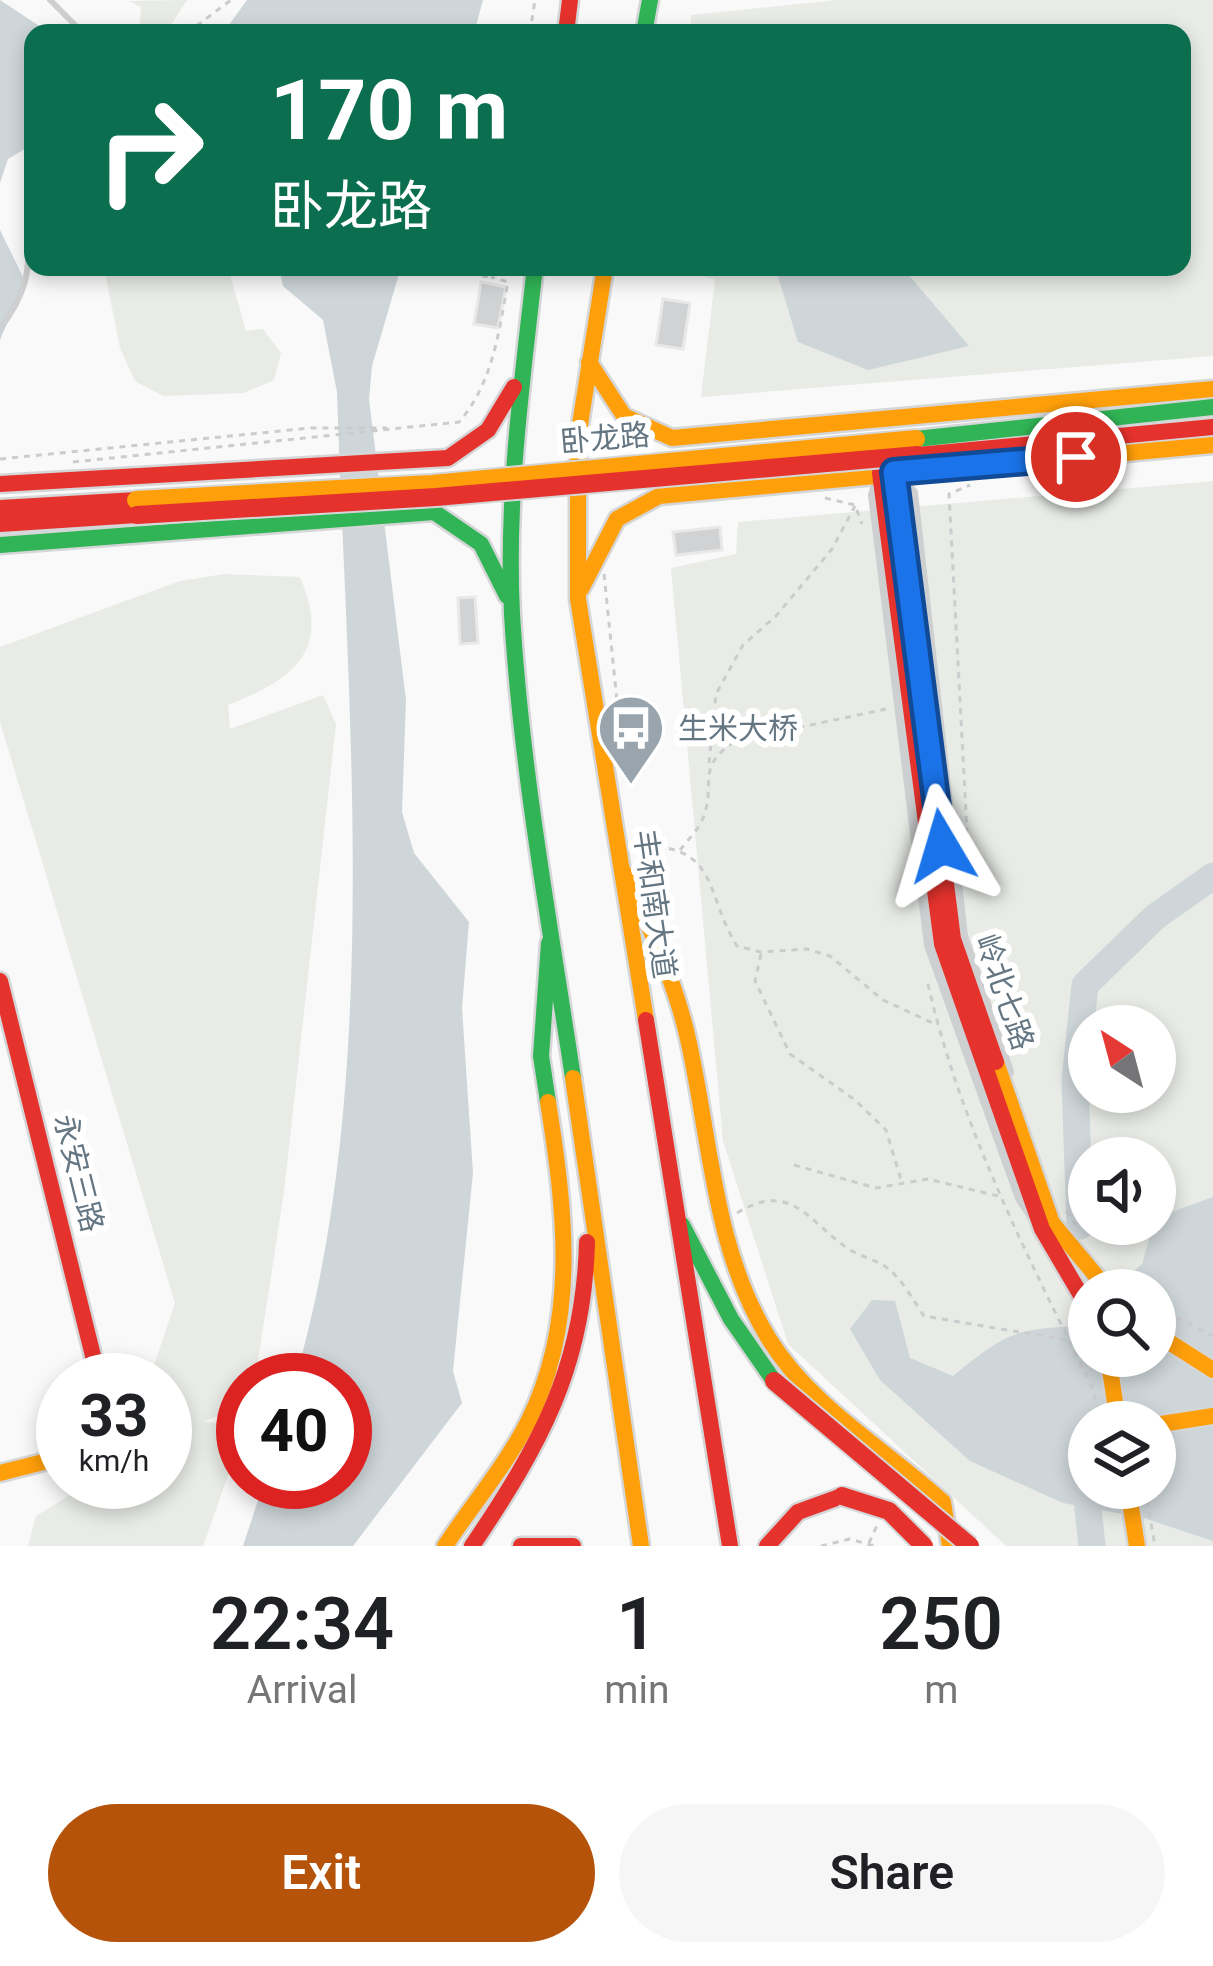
<!DOCTYPE html>
<meta charset="utf-8">
<style>
body{margin:0;font-family:Roboto,"Noto Sans SC",sans-serif;background:#f6f6f6;color:#202124;height:100vh;display:flex;flex-direction:column;font-size:45px;white-space:nowrap}
*{box-sizing:border-box;margin:0}
p{font-size:39px;color:#757577}
.icon{flex:none;width:66px;height:66px;fill:none;stroke:currentColor;stroke-width:2;stroke-linecap:round;stroke-linejoin:round}
.map{position:relative;height:1546px;overflow:hidden}
.sheet{display:flex;flex-direction:column;background:#fff;flex:1}
.sheet>*{flex:none}
.guide{position:absolute;left:24px;top:24px;width:1167px;height:252px;border-radius:24px;box-shadow:0 6px 18px #0003;background:#0b6e4f;color:#fff;overflow:hidden}
.needle{width:78px;rotate:324deg}
.controls{position:absolute;left:1068px;top:1005px;display:grid;gap:24px}
.controls a{display:grid;place-items:center;width:108px;height:108px;border-radius:50%;background:#fff;box-shadow:0 6px 18px #0003;font-size:60px}
.speed{position:absolute;left:36px;top:1353px;display:flex;gap:24px;font-size:60px;font-weight:700;text-align:center}
.speed>*{display:grid;place-content:center;width:156px;height:156px;border-radius:50%;background:#fff;box-shadow:0 6px 18px #0003;line-height:1}
.speed small{font-size:30px;font-weight:400}
.speed .limit{border:18px solid #d22;background:#fff;color:#111}
.pin{position:absolute;display:grid;place-items:center;width:102px;height:102px;color:#fff;margin:-51px;border:6px solid #fff;border-radius:50%;box-shadow:0 3px 12px #0007}
.me{position:absolute;width:132px;margin:-66px;rotate:353deg;stroke-linejoin:round;filter:drop-shadow(0 0 9px #0008)}
.turn{display:flex;align-items:center;gap:42px;height:252px;padding:0 48px;font-size:54px}
.turn .icon{width:156px;height:156px;stroke-width:2.5}
.turn b{display:block;font-size:84px;line-height:102px}
.eta{display:flex;justify-content:space-evenly;align-items:center;height:204px;text-align:center}
.eta b{font-size:72px;font-weight:600;line-height:84px}
.primary-button{display:flex;gap:24px;margin-top:auto;padding:24px 48px}
.primary-button a{flex:1;height:138px;border-radius:72px;background:#b45309;color:#fff;font-size:48px;font-weight:600;line-height:138px;text-align:center}
.primary-button a+a{background:#f6f6f6;color:#202124}
.map>svg:first-child{display:block}
.green{fill:#e8ebe6;fill-rule:evenodd}
.water{fill:#ced6d9;fill-rule:evenodd}
.lines{fill:none;stroke-linecap:round;stroke-linejoin:round}
.river{stroke:#ced6d9;stroke-width:27}
.building{fill:#d0d2d3;stroke:#e8e8e8;stroke-width:3}
.fast-casing{stroke:#d5d6d7;stroke-width:21}
.slow-casing{stroke:#d5d6d7;stroke-width:21}
.jam-casing{stroke:#d5d6d7;stroke-width:21}
.path{stroke:#cbcccd;stroke-width:3;stroke-dasharray:6 6;stroke-linecap:butt}
.lane{stroke:#cecfd0;stroke-width:6}
.street{stroke:#cecfd0;stroke-width:12}
.fast{stroke:#30b455;stroke-width:16}
.slow{stroke:#ff9f0a;stroke-width:16}
.jam{stroke:#e5322d;stroke-width:16}
.slow-bridge-casing{stroke:#d5d6d7;stroke-width:22;stroke-linecap:butt}
.jam-bridge-casing{stroke:#d5d6d7;stroke-width:22;stroke-linecap:butt}
.slow-bridge{stroke:#ff9f0a;stroke-width:18}
.jam-bridge{stroke:#e5322d;stroke-width:18}
.route-casing{stroke:#114b97;stroke-width:30}
.route{stroke:#1a73e8;stroke-width:21}
.labels{text-anchor:middle;dominant-baseline:central;stroke-width:12;stroke-linejoin:round;paint-order:stroke}
.street-label{font-size:30px;fill:#657683;stroke:#fff}
.poi-label{font-size:30px;fill:#657683;stroke:#fff;text-anchor:start}
</style>
<div class="map">
<svg width="1213" height="1546" viewBox="0 0 1213 1546">
<rect width="100%" height="100%" fill="#f9f9f9"/>
<path class="green" d="M 187,0 L 166,33 L 139,33 L 141,7 L 129,1 Z
M 837,0 L 1213,0 L 1213,356 L 701,397 L 715,279 L 669,268 L 1182,267 L 1182,33 L 690,33 L 691,15 Z
M 228,267 L 246,331 L 263,329 L 281,353 L 274,380 L 244,393 L 163,396 L 135,381 L 120,348 L 104,268 Z
M 1213,481 L 1213,1546 L 1006,1546 L 788,1344 L 723,1141 L 671,568 L 736,554 L 738,522 ZM 1089,1026 L 1155,1026 L 1155,1092 L 1089,1092 ZM 1089,1158 L 1155,1158 L 1155,1224 L 1089,1224 ZM 1089,1290 L 1155,1290 L 1155,1356 L 1089,1356 ZM 1089,1422 L 1155,1422 L 1155,1488 L 1089,1488 Z
M 224,574 L 300,577 C 332,651 294,679 228,705 L 230,729 L 323,695 L 336,724 L 284,1192 L 255,1380 L 243,1380 L 243,1405 L 203,1422 L 243,1423 L 243,1433 L 203,1546 L 28,1546 L 36,1516 L 70,1495 L 131,1496 L 135,1482 L 165,1482 L 165,1380 L 149,1380 L 175,1303 L 0,722 L 0,647 L 180,581 Z"/>
<path class="water" d="M 0,0 L 50,33 L 33,33 L 33,144 L 8,159 L 0,183 Z
M 247,0 L 483,0 L 474,33 L 223,33 Z
M 0,230 L 25,281 L 0,340 Z
M 279,267 L 401,267 L 372,366 L 369,399 L 406,700 L 402,812 L 414,853 L 469,922 L 462,1008 L 473,1173 L 453,1371 L 462,1403 L 353,1546 L 243,1546 L 264,1482 L 345,1482 L 345,1380 L 295,1380 C 383,1077 347,707 337,392 L 323,320 L 283,286 Z
M 769,267 L 902,267 L 969,346 L 868,370 L 798,342 L 776,270 Z
M 1213,1197 L 1213,1541 L 1144,1518 L 1063,1503 L 970,1461 L 880,1380 L 850,1329 L 872,1300 L 895,1301 L 910,1358 L 953,1376 C 1012,1328 1015,1330 1089,1325 L 1089,1356 L 1155,1356 L 1155,1290 L 1112,1290 L 1142,1264 L 1155,1218 ZM 1089,1422 L 1155,1422 L 1155,1488 L 1089,1488 Z"/>
<g class="lines">
<path class="river" d="M 1080,1226 L 1075,1080 L 1085,985 L 1155,917 L 1213,876
M 1084,1470 L 1092,1546"/>
</g>
<path class="building" d="M 481,282 L 506,287 L 498,328 L 474,324 Z
M 663,299 L 690,303 L 683,349 L 656,345 Z
M 720,527 L 722,550 L 676,555 L 673,532 Z
M 475,597 L 478,643 L 460,644 L 458,598 Z"/>
<g class="lines">
<g class="fast-casing">
<path id="fast" d="M 644,33 L 650,0
M 535,267 C 522,382 506,498 512,614 C 521,769 550,924 573,1078
M 916,439 L 1213,407
M 0,545 L 434,512 L 481,544 L 507,596
M 548,1102 L 541,1056 L 549,943
M 682,1225 L 731,1319 L 774,1381"/>
</g>
<g class="slow-casing">
<path id="slow" d="M 605,267 L 578,437 L 578,599 L 646,1020
M 589,362 L 624,416 L 672,438 L 1213,389
M 581,589 L 617,519 L 659,496 L 1213,445
M 627,875 C 650,929 675,981 688,1039 C 711,1140 713,1248 769,1339 C 811,1407 885,1449 943,1502 L 950,1546
M 996,1062 L 1052,1223 L 1108,1290
M 573,1078 L 641,1546
M 1155,1333 L 1213,1370
M 1108,1356 L 1118,1422
M 1155,1425 L 1213,1416
M 0,1473 L 63,1457
M 1128,1488 L 1137,1546
M 445,1546 C 472,1505 506,1465 528,1422 C 579,1320 565,1209 548,1102"/>
</g>
<g class="jam-casing">
<path id="jam" d="M 566,33 L 570,0
M 918,455 L 1213,427
M 880,473 L 942,944 L 1042,1229 L 1089,1309
M 894,473 L 953,939 L 996,1062
M 0,484 L 448,458 L 488,430 L 514,387
M 0,508 L 136,500
M 0,524 L 137,515
M 0,981 L 99,1380
M 646,1020 L 730,1546
M 472,1546 C 540,1445 584,1367 587,1242
M 521,1546 L 573,1546
M 767,1546 L 798,1512 L 842,1496"/>
</g>
<path class="path" d="M 187,33 L 231,0
M 530,33 L 535,0
M 482,276 L 491,277 L 493,267
M 0,459 L 310,428 L 387,428
M 73,462 L 459,422 C 493,383 499,331 508,282 L 491,277
M 825,498 L 855,505 L 862,524
M 604,574 L 625,779
M 709,763 L 716,694 L 743,645 L 776,616 L 832,549 L 855,506
M 633,846 C 721,842 704,894 737,946 L 761,952 L 807,949 L 830,956 L 883,1000 L 937,1025
M 680,850 C 687,841 699,829 703,818 C 717,782 694,769 735,741 L 886,709
M 969,870 L 949,494 L 970,485
M 761,954 L 755,981 L 790,1054 L 855,1100 L 886,1130 L 902,1183
M 928,984 C 960,1126 1029,1259 1093,1389 L 1100,1420
M 794,1165 L 876,1188 L 928,1179 L 998,1196
M 1066,1211 L 1078,1228
M 737,1213 C 792,1179 810,1224 849,1249 C 859,1256 873,1259 883,1265 C 900,1275 913,1300 924,1316 L 1067,1340
M 1155,1307 L 1213,1336
M 1145,1488 L 1155,1546
M 869,1543 L 878,1523
M 821,1546 L 850,1539 L 874,1546"/>
<path class="lane" d="M 50,0 L 83,33
M 0,329 C 42,272 22,255 33,194"/>
<path class="street" d="M 895,473 L 912,493 L 962,936 L 1008,1072
M 878,483 L 874,495 L 930,945 L 1021,1198 L 1031,1213"/>
<use href="#fast" class="fast"/>
<use href="#slow" class="slow"/>
<use href="#jam" class="jam"/>
<g class="slow-bridge-casing">
<path id="slow-bridge" d="M 136,500 L 432,484 L 916,439"/>
</g>
<g class="jam-bridge-casing">
<path id="jam-bridge" d="M 137,515 L 436,497 L 918,455
M 774,1381 L 970,1546
M 842,1496 L 889,1511 L 924,1546"/>
</g>
<use href="#slow-bridge" class="slow-bridge"/>
<use href="#jam-bridge" class="jam-bridge"/>
</g>
<g class="lines">
<g class="route-casing">
<path id="route" d="M 942,846 L 894,472 L 1076,457"/>
</g>
<use href="#route" class="route"/>
</g>
<defs>
<g id="bus-pin" transform="scale(3.45)"><path d="M0 17L-7.5 6A9.5 9.5 0 1 1 7.5 6Z" fill="#99a4ac" stroke="#fff"/><path d="M-5-6H5V4H4V6H2V4H-2V6H-4V4H-5ZM-3.5-4V0h7V-4ZM-3.5 1.2v1.5H-2V1.2ZM2 1.2v1.5H3.5V1.2Z" fill="#fff"/></g>
</defs>
<g fill-rule="evenodd">
<use href="#bus-pin" x="631" y="728"/>
</g>
<g class="labels">
<g class="street-label">
<text transform="translate(605 438) rotate(-5)">卧龙路</text>
<text transform="translate(655 904) rotate(82)">丰和南大道</text>
<text transform="translate(1005 992) rotate(71)">岭北七路</text>
<text transform="translate(79 1173) rotate(76)">永安三路</text>
</g>
<g class="poi-label">
<text x="678" y="728">生米大桥</text>
</g>
</g>
</svg>
<div class="controls">
<a><svg class="needle" viewBox="-14 -14 28 28"><path d="M0-13l5 13h-10z" fill="#e53935"/><path d="M0 13l5-13h-10z" fill="#757577"/></svg></a>
<a><svg class="icon" aria-label="sound" viewBox="0 0 24 24"><path d="M4 9h4l5-4v14l-5-4H4zM17 9q2 3 0 6"/></svg></a>
<a><svg class="icon" aria-label="search" viewBox="0 0 24 24"><circle cx="10" cy="10" r="6"/><path d="M15 15l6 6"/></svg></a>
<a><svg class="icon" aria-label="layers" viewBox="0 0 24 24"><path d="M12 4l9 5-9 5-9-5zM3 14l9 5 9-5"/></svg></a>
</div>
<div class="speed"><div>33<small>km/h</small></div><div class="limit">40</div></div>
<div class="pin" style="left:1076px;top:457px;background:#d93025"><svg class="icon" aria-label="arrive" viewBox="0 0 24 24"><path d="M6 21V4h12l-3 4 3 4H6"/></svg></div>
<svg class="me" style="left:942px;top:846px" viewBox="-20 -20 40 40"><path d="M0-17L14 15 0 8-14 15z" fill="#1a73e8" stroke="#fff" stroke-width="4"/></svg>
<div class="guide">
<div class="turn"><svg class="icon" aria-label="right" viewBox="0 0 24 24"><path d="M7 20v-9h11M14 6l5 5-5 5"/></svg><div><b>170 m</b>卧龙路</div></div>
</div>
</div>
<section class="sheet">
<div class="eta">
<div><b>22:34</b><p>Arrival</p></div>
<div><b>1</b><p>min</p></div>
<div><b>250</b><p>m</p></div>
</div>
<div class="primary-button"><a>Exit</a><a>Share</a></div>
</section>
